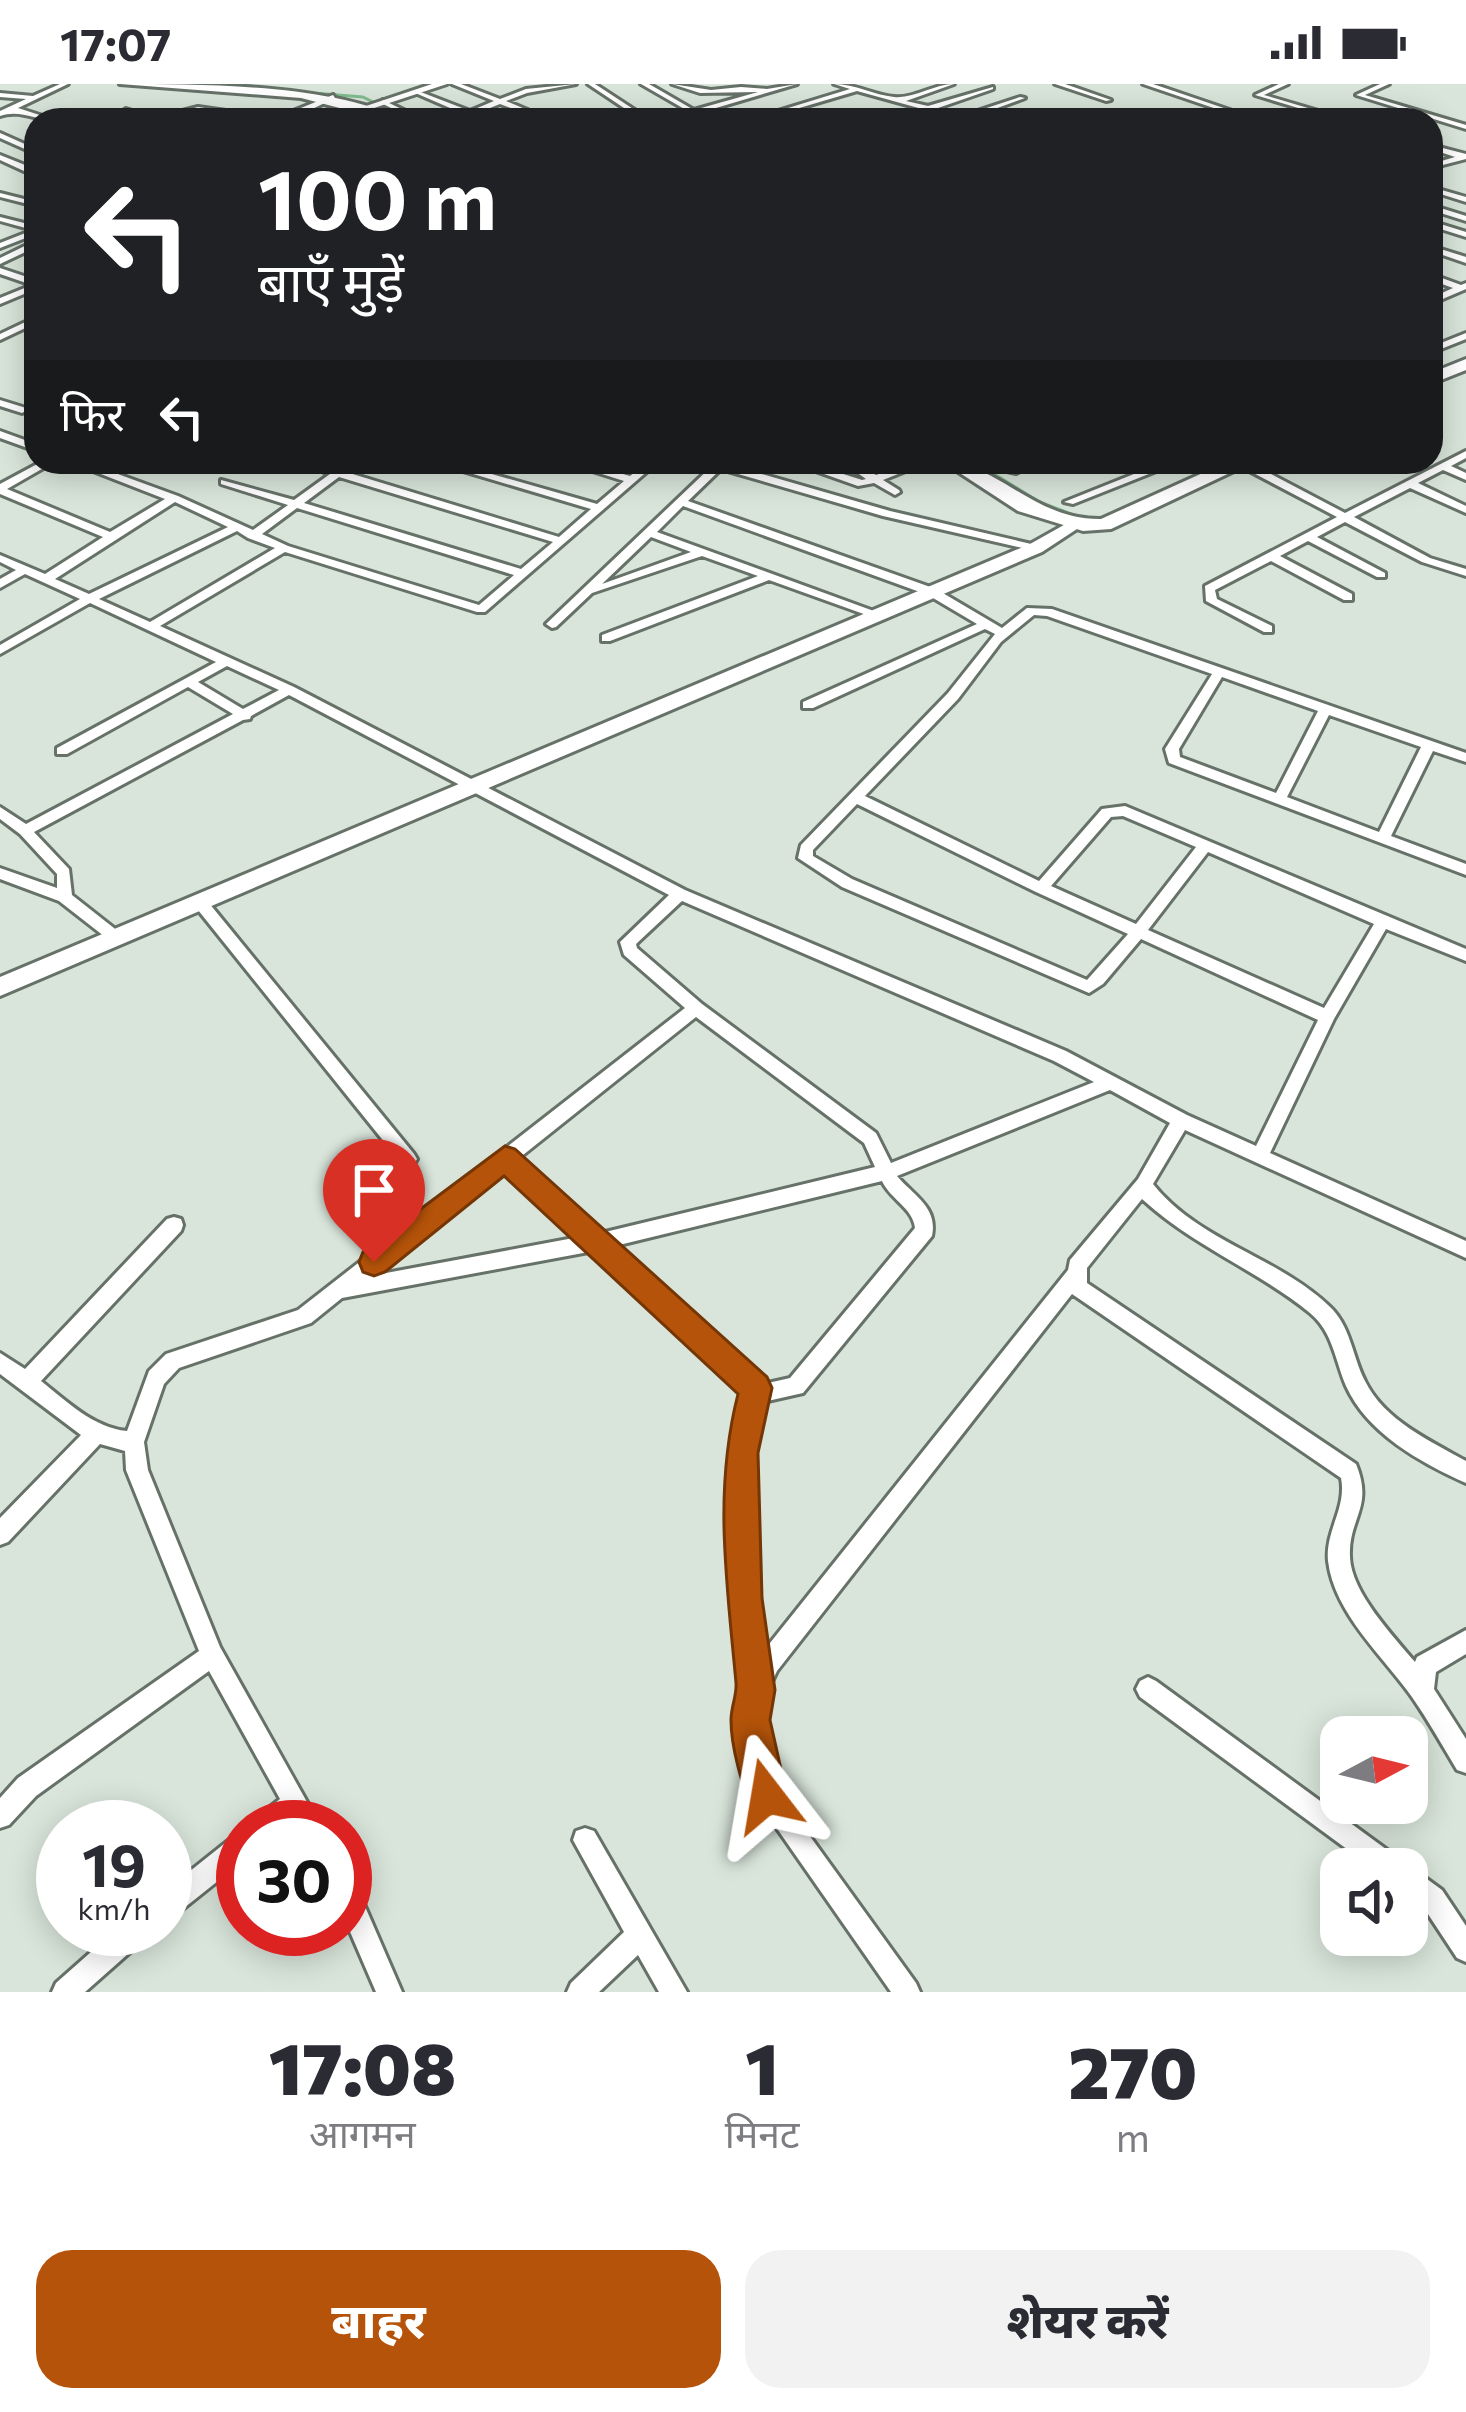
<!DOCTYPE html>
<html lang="hi">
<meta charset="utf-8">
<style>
body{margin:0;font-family:Commissioner,"Noto Sans Devanagari",sans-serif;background:#f2f2f3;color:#2b2b33;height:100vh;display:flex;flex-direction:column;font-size:45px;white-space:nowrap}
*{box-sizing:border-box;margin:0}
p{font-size:39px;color:#7c7c81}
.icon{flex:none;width:66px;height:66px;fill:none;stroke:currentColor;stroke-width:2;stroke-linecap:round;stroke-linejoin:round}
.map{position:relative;height:1908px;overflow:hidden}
.sheet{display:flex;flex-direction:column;background:#fff;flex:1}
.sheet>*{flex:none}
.banner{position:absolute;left:24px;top:24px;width:1419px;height:366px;border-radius:36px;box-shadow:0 6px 30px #0003;background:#202124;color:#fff;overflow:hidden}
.needle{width:78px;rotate:83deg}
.tools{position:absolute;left:1320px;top:1632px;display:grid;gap:24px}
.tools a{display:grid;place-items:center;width:108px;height:108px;border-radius:24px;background:#fff;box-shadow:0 6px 30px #0003;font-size:60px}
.speed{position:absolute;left:36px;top:1716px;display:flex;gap:24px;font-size:60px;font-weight:700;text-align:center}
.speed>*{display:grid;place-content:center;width:156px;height:156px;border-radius:50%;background:#fff;box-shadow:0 6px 30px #0003;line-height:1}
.speed small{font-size:30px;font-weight:400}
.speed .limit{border:18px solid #d22;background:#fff;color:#111}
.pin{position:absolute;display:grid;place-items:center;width:102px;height:102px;color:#fff;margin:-123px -51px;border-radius:50% 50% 50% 0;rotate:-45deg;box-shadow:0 0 12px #0007}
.pin .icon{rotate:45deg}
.me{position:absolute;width:132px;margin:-66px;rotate:346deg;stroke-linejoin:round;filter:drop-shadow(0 0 9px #0008)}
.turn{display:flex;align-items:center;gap:42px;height:252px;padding:0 36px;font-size:54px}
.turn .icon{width:156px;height:156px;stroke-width:2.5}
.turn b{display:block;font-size:84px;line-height:102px}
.then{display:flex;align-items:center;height:114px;padding:0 36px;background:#0003;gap:24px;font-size:45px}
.eta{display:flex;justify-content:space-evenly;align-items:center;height:204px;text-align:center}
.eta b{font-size:72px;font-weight:800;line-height:84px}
.cta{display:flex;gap:24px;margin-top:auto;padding:24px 36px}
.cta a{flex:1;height:138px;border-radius:36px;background:#b45309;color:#fff;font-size:48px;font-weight:800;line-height:138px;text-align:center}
.cta a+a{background:#f2f2f3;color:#2b2b33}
.status{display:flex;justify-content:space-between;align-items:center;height:84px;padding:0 60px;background:#fff;direction:ltr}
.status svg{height:33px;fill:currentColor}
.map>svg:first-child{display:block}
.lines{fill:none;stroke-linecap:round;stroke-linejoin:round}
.stream-far1{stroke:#7fbb8c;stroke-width:3}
.stream{stroke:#7fbb8c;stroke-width:4.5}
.street-casing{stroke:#667168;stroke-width:6}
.secondary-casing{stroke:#667168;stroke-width:6}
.highway-casing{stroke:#667168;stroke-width:6}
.street{fill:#fff;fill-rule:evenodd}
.secondary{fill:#fff;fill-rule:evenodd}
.highway{fill:#fff;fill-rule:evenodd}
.route{fill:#b45309;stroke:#753606;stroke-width:3}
</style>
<div class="status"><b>17:07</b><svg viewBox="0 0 49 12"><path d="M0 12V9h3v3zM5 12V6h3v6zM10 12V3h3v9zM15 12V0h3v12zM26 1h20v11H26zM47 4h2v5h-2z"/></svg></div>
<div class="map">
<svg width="1466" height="1908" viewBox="0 0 1466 1908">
<rect width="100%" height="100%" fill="#d9e5db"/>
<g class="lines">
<path class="stream-far1" d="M 192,0 L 226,2
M 239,3 L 363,13 L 409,36"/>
<path class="stream" d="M 973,378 L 1038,418 L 1077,433"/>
<g class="street-casing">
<path id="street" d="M 60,0 L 68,0 L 18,24 L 55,36 C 35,36 19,25 0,32 L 0,27 L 26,15 L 0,13 L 0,9 L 33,12 Z
M 452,0 L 461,0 L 500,15 L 526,5 L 576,0 L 527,9 L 506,17 L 551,36 L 542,36 L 500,20 L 460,36 L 451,36 L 464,30 L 413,8 L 418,7 L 470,27 L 494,17 Z
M 588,0 L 595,0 L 650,36 L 642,36 Z
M 641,0 L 649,0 L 694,26 L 758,8 L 700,9 L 672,0 L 711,6 L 741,3 L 767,5 L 797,0 L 699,29 L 703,32 L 700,34 Z
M 834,0 C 855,0 874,11 894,13 C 914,15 934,0 954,0 L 906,17 L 928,22 L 993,3 L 993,5 L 935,25 L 962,32 L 1020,13 L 1025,14 L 970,34 L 973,36 L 962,36 L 857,7 L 759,36 L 749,36 L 850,5 Z
M 1055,0 L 1065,0 L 1111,16 L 1106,17 Z
M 1143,0 L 1153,0 L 1259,36 L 1249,36 Z
M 1279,0 L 1288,0 L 1264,11 L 1345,35 L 1338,36 L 1255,11 Z
M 1380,0 L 1389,0 L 1365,11 L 1466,41 L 1466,45 L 1356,11 Z
M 333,11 L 335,14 C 319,21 300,33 282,36 C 254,41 224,25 196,28 C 163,31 158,43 123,27 L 126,25 L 155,34 L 198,23 L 276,34 Z
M 383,16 L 422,35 L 423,36 L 415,36 L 381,19 Z
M 0,49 L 36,65 L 36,70 L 0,54 Z
M 1431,61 L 1466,70 L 1466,75 L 1431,84 L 1431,80 L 1455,73 L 1431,65 Z
M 0,71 L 30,83 L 31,85 L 24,87 L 0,76 Z
M 29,96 L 36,97 L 36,101 L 29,100 Z
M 1431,103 L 1466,113 L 1466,118 L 1431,107 Z
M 0,109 L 36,118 L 36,122 L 0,113 Z
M 1431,121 L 1466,132 L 1466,137 L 1431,126 Z
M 0,133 L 36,142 L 36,150 L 0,164 L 0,159 L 33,146 L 0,137 Z
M 1431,137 L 1466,148 L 1466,153 L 1431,142 Z
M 33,158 L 36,158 L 36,163 L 0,180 L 0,174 Z
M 1431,162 L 1466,173 L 1466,179 L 1431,167 Z
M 0,184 L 36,196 L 36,205 L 0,220 L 0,214 L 32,201 L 0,190 Z
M 1431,190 L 1461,201 L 1466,199 L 1466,205 L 1431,220 L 1431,214 L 1453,204 L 1431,196 Z
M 36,233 L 36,239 L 0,256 L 0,250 Z
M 1466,249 L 1466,255 L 1431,269 L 1431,263 Z
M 0,316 L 26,324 L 27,326 L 22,329 L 0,322 Z
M 0,347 L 36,360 L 36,367 L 0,354 Z
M 1466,367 L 1466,374 L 1451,382 L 1466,389 L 1466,396 L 1443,386 L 1418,399 L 1466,422 L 1466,429 L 1410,404 L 1354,433 L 1430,474 L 1466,485 L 1466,492 L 1422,478 L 1345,438 L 1317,453 L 1385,489 L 1385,493 L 1377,493 L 1308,457 L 1280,472 L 1352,510 L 1352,516 L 1344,516 L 1271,477 L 1215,506 L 1217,515 L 1272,542 L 1272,548 L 1264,548 L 1206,517 L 1205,502 L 1337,433 L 1238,381 L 1237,378 L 1248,378 L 1345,429 Z
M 41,378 L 54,378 L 7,405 L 110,448 L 165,415 L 70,378 L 85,378 L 178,412 L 253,446 L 288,421 L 221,400 L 221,396 L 294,416 L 330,390 L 296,378 L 312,378 L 336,385 L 346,378 L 358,378 L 346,388 L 559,453 L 591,425 L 433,378 L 450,378 L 597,420 L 624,397 L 564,378 L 581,378 L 630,392 L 647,378 L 658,378 L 485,528 L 477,528 L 285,468 L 160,542 L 294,603 L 685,806 L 1066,967 L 1187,1031 L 1256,1062 L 1318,936 L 1141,855 L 1103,900 L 1089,909 L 842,803 L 798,774 L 801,761 L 948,609 L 995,550 L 985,545 L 813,624 L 803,624 L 803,618 L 977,540 L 928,511 L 683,422 L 657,448 L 882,530 L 872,533 L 769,496 L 610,557 L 602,557 L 602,551 L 758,492 L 702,472 L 592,509 L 556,543 L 552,544 L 546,540 L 712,382 L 704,378 L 720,378 L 890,427 L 1040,462 L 1042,464 L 1036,467 L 883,432 L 721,385 L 688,417 L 936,505 L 1002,544 L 1027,524 L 1052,525 L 1466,669 L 1466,678 L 1433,667 L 1391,752 L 1466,780 L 1466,791 L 1169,679 L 1165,665 L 1212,590 L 1047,532 L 1034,531 L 1001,558 L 958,615 L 865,712 L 1039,797 L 1102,725 L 1125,722 L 1466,865 L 1466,877 L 1386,845 L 1334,935 L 1270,1069 L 1466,1157 L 1466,1174 L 1185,1046 L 1153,1100 C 1198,1157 1278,1173 1329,1222 C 1351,1242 1352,1272 1365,1297 C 1384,1336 1430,1357 1466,1377 L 1466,1399 C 1421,1379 1367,1349 1346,1302 C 1335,1276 1333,1248 1310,1229 C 1257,1186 1193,1162 1142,1115 L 1087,1184 L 1087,1199 L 1356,1380 C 1374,1424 1348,1434 1350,1473 C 1351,1508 1393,1552 1415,1578 L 1417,1573 L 1466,1546 L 1466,1570 L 1436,1588 L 1434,1605 L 1466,1655 L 1466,1689 L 1457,1686 C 1442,1661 1428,1636 1412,1613 C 1383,1572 1334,1529 1328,1477 C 1325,1447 1347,1424 1341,1394 L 1072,1210 L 777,1587 L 767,1608 L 762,1636 L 778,1708 L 916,1899 L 920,1908 L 891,1908 L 755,1713 L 738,1636 L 745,1605 L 732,1514 L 730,1369 L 746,1305 L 594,1167 L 342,1214 L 311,1239 L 179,1284 L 164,1300 L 144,1358 L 148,1386 L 220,1563 L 321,1743 L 295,1743 L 292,1737 L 285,1743 L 253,1743 L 256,1734 L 280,1715 L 209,1587 L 36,1712 L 9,1741 L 0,1744 L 0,1714 L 18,1694 L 199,1567 L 126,1386 L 125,1367 L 100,1360 L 8,1458 L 0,1461 L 0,1434 L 81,1351 L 0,1290 L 0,1269 L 25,1285 L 167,1135 L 174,1133 L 181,1135 L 183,1141 L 181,1147 L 41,1297 C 66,1317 94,1344 127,1347 L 149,1287 L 166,1270 L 298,1226 L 685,924 L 624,871 L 620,858 L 669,811 L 289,611 L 251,632 L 250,635 L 243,636 L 34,748 L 69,785 L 72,811 L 119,848 L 122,852 L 119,856 L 109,856 L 59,817 L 0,795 L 0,784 L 57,804 L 57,790 L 20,750 L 0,735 L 0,723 L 26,740 L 233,630 L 188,603 L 67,670 L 57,670 L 57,664 L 216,578 L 90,519 L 0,570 L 0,561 L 80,515 L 25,490 L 0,504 L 0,495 L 16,486 L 0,478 L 0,471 L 45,490 L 103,453 L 0,410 L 0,400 ZM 339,393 L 553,458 L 521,485 L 304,419 ZM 175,418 L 228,443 L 89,510 L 55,495 ZM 297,424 L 514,491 L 479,521 L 288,462 L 262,450 ZM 237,447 L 248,454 L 275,464 L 150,538 L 99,515 ZM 651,453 L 691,468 L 602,500 ZM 227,582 L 279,606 L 243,625 L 198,598 ZM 1222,593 L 1318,627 L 1276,709 L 1180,673 L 1179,665 ZM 1329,631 L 1421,663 L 1379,748 L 1287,713 ZM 857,720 L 1036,808 L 1128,850 L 1087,896 L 852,795 L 813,772 L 813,766 ZM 1123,732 L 1196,763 L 1136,840 L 1051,802 L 1111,733 ZM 1208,768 L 1374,840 L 1324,924 L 1148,846 ZM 682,817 L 1054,977 L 1094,998 L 891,1079 L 876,1049 L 702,920 L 637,864 L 636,860 ZM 696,933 L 864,1059 L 875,1083 L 601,1149 L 518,1075 ZM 1110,1006 L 1170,1039 L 1138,1095 L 1070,1176 L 1068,1186 L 762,1569 L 754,1514 L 750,1369 L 763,1318 L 803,1309 L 932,1152 C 938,1123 914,1112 897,1092 ZM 505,1085 L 579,1153 L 370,1192 ZM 882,1097 C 890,1115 913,1124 915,1144 L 790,1294 L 768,1299 L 615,1162 Z
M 790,378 L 806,378 L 862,396 L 866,395 L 842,378 L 854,378 L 876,391 L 913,378 L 928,378 L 883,396 L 899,406 L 900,408 L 895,411 L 874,399 L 858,402 Z
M 1023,378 L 1037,378 L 1016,389 L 1007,387 Z
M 1164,378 L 1179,378 L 1073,420 L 1064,418 Z
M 1198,378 L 1211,378 L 1227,388 L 1218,390 Z
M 199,812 L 204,813 L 414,1070 L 417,1075 L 414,1080 L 408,1083 L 402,1080 L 194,821 L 191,817 L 194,813 Z
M 1148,1593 L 1156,1597 L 1442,1806 L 1466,1842 L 1466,1878 L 1457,1874 L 1424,1824 L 1407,1810 L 1407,1785 L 1374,1785 L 1140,1613 L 1136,1605 L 1140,1597 Z
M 585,1744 L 594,1747 L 687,1908 L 659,1908 L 638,1871 L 599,1908 L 567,1908 L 571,1899 L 624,1848 L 573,1756 L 576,1747 Z
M 243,1749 L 243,1777 L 174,1832 L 165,1836 L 165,1807 L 234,1752 Z
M 345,1793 L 354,1797 L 402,1908 L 376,1908 L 345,1836 Z
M 117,1845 L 150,1845 L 146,1854 L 85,1908 L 52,1908 L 56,1899 Z"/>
</g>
<g class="secondary-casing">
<path id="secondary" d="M 432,0 L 447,0 L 374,24 L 366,22 Z
M 1071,437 L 1079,442 L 1077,445 L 1042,468 L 0,912 L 0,893 L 1030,460 Z"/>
</g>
<g class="highway-casing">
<path id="highway" d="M 120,0 C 201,0 334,0 403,36 L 386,36 L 301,14 Z
M 1466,275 L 1466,286 L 1431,300 L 1431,289 Z
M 943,378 C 998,378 1033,436 1101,435 L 1227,378 L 1253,378 L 1111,445 L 1083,447 L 1018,427 Z"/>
</g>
<use href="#street" class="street"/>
<use href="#secondary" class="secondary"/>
<use href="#highway" class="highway"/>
</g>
<path class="route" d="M 505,1062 L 515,1065 L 767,1293 L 772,1304 L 758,1369 L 762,1514 L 775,1606 L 770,1636 L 787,1712 L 781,1727 L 767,1733 L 753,1727 C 742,1702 731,1663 731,1636 C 731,1623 737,1611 736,1599 C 727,1499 713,1408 738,1310 L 504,1092 L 385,1188 L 374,1192 L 363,1188 L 359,1178 L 363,1168 Z"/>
</svg>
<div class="tools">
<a><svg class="needle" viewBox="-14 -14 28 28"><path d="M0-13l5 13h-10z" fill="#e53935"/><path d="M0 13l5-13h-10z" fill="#7c7c81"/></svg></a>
<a><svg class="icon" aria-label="sound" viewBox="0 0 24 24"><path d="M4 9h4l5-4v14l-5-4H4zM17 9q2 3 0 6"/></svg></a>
</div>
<div class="speed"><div>19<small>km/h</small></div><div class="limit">30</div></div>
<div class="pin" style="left:374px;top:1178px;background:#d93025"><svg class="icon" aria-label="arrive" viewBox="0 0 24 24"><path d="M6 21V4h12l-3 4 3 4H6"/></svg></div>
<svg class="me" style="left:767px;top:1712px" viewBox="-20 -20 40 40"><path d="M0-17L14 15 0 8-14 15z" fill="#b45309" stroke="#fff" stroke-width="4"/></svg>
<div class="banner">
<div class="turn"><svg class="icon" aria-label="left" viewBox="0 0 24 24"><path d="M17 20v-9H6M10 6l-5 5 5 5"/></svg><div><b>100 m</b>बाएँ मुड़ें</div></div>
<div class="then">फिर<svg class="icon" aria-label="left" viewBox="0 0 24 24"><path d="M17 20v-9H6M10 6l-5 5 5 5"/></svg></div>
</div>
</div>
<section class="sheet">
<div class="eta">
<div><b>17:08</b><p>आगमन</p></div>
<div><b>1</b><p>मिनट</p></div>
<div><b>270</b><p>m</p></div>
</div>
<div class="cta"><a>बाहर</a><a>शेयर करें</a></div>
</section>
